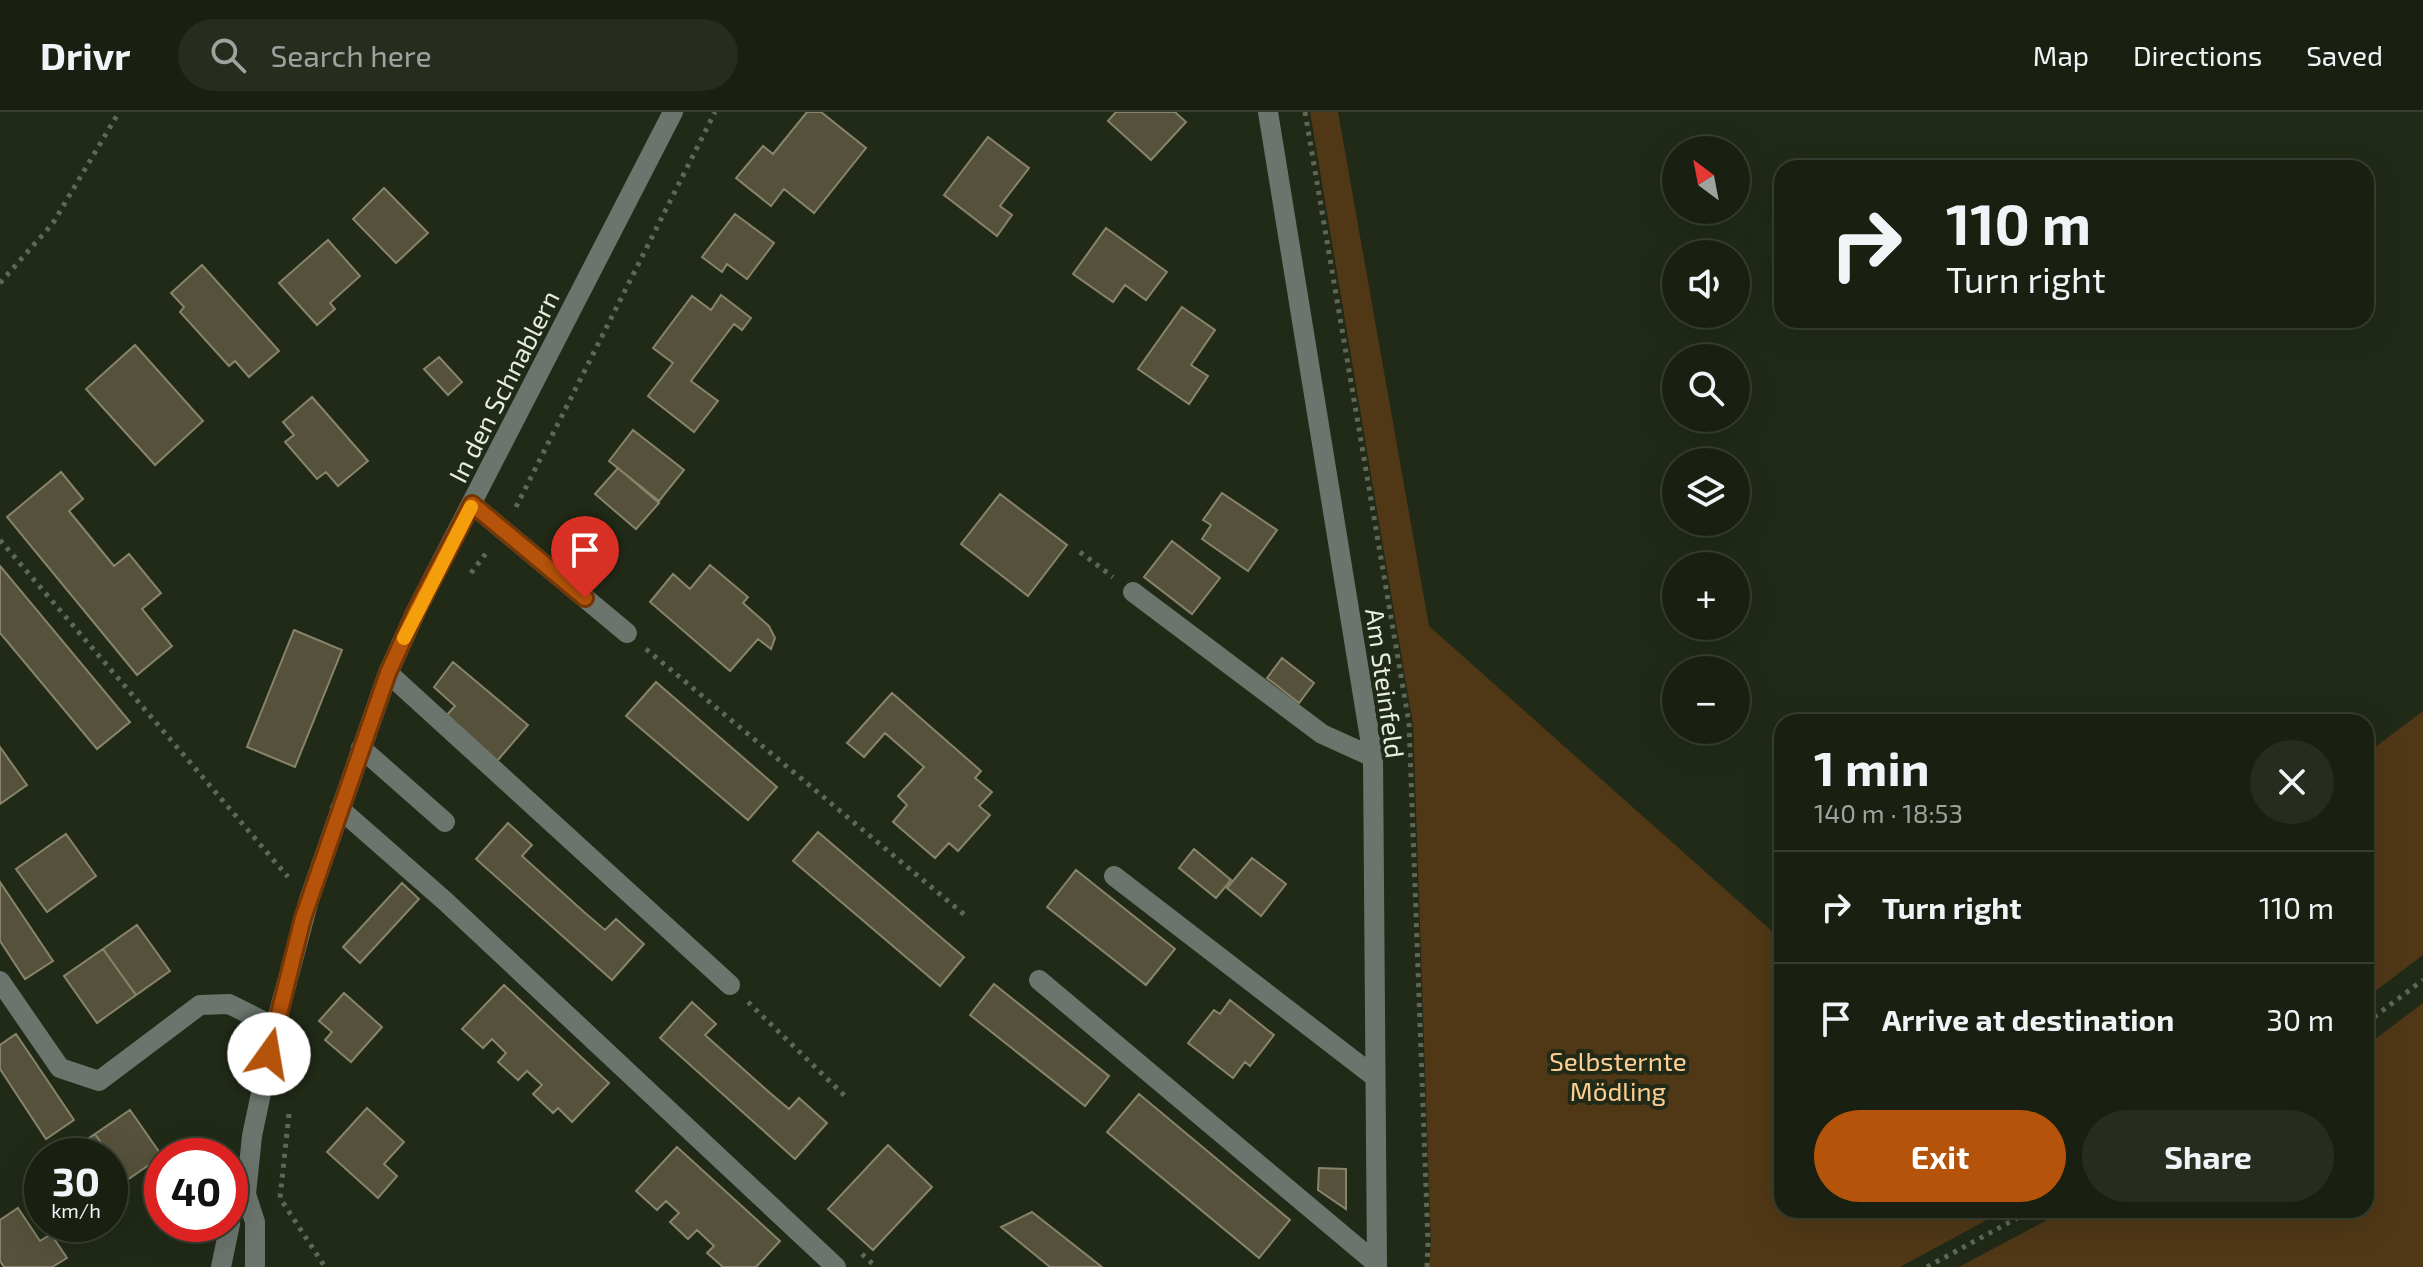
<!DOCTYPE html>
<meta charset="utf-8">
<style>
body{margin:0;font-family:"Exo 2",sans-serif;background:#262d1f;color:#f1f3f6;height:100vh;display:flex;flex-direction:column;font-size:30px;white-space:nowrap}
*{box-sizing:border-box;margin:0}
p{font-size:26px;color:#9fa39f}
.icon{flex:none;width:44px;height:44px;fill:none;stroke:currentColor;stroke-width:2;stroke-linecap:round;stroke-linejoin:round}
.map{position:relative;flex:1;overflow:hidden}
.panel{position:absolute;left:1774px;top:602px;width:600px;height:504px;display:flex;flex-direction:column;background:#192011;border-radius:24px;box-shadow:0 8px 32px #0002,0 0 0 2px #373e31}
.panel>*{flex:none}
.top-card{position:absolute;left:1774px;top:48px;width:600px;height:168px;border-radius:24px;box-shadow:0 8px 32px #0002,0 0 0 2px #373e31;background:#192011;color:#f1f3f6;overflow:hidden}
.needle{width:52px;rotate:328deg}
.buttons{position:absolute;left:1662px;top:24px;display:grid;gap:16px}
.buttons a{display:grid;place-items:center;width:88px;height:88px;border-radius:50%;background:#192011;box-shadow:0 8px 32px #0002,0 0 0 2px #373e31;font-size:40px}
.speed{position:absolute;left:24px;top:1026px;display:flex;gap:16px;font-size:40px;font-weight:700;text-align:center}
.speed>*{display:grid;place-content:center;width:104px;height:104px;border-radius:50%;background:#192011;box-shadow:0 8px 32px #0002,0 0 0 2px #373e31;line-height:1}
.speed small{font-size:20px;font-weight:400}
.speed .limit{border:12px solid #d22;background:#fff;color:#111}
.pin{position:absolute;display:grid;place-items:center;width:68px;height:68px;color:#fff;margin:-82px -34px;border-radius:50% 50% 50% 0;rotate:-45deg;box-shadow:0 0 8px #0007}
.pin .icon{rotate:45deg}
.me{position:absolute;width:88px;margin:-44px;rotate:13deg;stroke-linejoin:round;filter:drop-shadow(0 0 6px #0008)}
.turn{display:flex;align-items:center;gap:28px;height:168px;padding:0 40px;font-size:36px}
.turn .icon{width:104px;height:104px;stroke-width:2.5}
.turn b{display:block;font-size:56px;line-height:68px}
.round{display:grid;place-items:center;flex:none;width:84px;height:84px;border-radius:42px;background:#262d1f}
.head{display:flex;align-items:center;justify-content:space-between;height:136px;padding:0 40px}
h1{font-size:48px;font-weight:700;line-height:60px}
.button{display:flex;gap:16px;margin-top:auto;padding:16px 40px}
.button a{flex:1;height:92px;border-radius:48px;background:#b45309;color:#fff;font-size:32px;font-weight:700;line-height:92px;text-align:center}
.button a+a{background:#262d1f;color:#f1f3f6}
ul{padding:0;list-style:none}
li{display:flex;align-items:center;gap:24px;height:112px;padding:0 40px;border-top:2px solid #373e31}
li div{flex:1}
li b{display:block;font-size:30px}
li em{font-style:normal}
header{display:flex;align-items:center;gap:48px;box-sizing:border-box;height:112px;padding:0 40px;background:#192011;border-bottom:2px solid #373e31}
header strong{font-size:38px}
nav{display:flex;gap:44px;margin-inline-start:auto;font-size:28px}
.search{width:560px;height:72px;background:#262d1f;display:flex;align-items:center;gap:20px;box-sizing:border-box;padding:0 28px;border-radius:44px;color:#9fa39f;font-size:30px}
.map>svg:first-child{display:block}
.green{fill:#503817}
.building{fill:#55513a;stroke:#88846b;stroke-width:2}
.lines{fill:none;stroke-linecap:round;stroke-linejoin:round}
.path{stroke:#5f6856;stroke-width:5;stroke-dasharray:4 6;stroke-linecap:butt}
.minor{stroke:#6b756e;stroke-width:20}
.route-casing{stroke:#753606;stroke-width:20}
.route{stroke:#b45309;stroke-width:14}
.slow{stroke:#f59e0b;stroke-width:14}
.labels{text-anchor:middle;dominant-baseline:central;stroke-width:8;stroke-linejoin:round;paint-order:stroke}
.street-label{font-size:26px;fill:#e7eee1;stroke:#212a17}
.park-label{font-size:26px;fill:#fdce94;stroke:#212a17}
</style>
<header>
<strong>Drivr</strong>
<div class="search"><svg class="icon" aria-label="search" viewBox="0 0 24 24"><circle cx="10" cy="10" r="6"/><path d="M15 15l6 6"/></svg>Search here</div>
<nav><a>Map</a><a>Directions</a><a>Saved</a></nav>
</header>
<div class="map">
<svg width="2423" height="1155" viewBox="0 0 2423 1155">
<rect width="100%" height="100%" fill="#212a17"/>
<path class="green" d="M 1310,0 L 1338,0 L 1429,514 L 1782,828 L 1782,1098 L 2005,1098 L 1900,1155 L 1429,1155 L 1431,1132 L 1413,612 Z
M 2423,599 L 2423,843 L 2366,886 L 2366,642 Z
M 2423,891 L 2423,1155 L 1959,1155 L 2066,1098 L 2366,1098 L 2366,934 Z"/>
<path class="building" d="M 807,0 L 821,0 L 866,36 L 814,101 L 784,77 L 771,94 L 736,66 L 763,34 L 773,42 Z
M 1116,0 L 1175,0 L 1186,10 L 1151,48 L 1108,9 Z
M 988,25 L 1029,56 L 1000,94 L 1012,103 L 997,124 L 944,83 Z
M 384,76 L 428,121 L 396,151 L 353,107 Z
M 735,102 L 774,131 L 747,167 L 727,152 L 722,160 L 702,145 Z
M 1106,116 L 1167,160 L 1146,188 L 1125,173 L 1113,190 L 1073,162 Z
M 328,128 L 360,164 L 330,191 L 335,197 L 317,213 L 279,171 Z
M 202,153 L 279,239 L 249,265 L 235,249 L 229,254 L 180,200 L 184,195 L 171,181 Z
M 721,183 L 751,206 L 742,218 L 734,212 L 691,269 L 718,289 L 694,320 L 648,284 L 673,251 L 653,236 L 692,184 L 711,198 Z
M 1182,195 L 1215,218 L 1191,253 L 1208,264 L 1189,292 L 1138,257 Z
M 135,233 L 203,309 L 155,353 L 86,277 Z
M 439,245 L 462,270 L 448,283 L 424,257 Z
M 312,285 L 368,349 L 338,374 L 326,360 L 317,367 L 285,330 L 294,323 L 283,310 Z
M 633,318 L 684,358 L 659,389 L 609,349 Z
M 618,356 L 659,391 L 636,417 L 595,382 Z
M 61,360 L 83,387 L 69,399 L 114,454 L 129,442 L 161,481 L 142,497 L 172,534 L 137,563 L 7,405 Z
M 1222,381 L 1277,418 L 1248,459 L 1202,427 L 1211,413 L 1203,408 Z
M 1000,382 L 1067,433 L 1028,484 L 961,432 Z
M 1172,429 L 1220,466 L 1192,502 L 1144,465 Z
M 710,453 L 748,485 L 743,491 L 769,514 L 775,526 L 771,537 L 758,527 L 730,559 L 650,490 L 673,462 L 690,477 Z
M 0,454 L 130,610 L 97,637 L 0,521 Z
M 294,518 L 342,538 L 295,655 L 247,635 Z
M 1282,546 L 1314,571 L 1299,591 L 1267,566 Z
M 453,550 L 528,613 L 497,649 L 446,604 L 455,594 L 434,575 Z
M 656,570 L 777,675 L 748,708 L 626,604 Z
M 892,581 L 981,659 L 975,666 L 992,680 L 979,694 L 990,703 L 958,739 L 949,731 L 935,746 L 893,710 L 907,693 L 898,684 L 924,655 L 885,621 L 864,645 L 847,631 Z
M 0,635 L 27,673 L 0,692 Z
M 508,711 L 532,733 L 522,744 L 584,800 L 605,818 L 616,807 L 644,832 L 612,868 L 476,747 Z
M 818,720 L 964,845 L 940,874 L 793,749 Z
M 66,722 L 96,764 L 47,800 L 16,757 Z
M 1194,737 L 1231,768 L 1216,786 L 1179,756 Z
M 1252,746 L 1286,772 L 1261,804 L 1227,776 Z
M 1076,758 L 1175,837 L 1146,873 L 1047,795 Z
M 0,770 L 53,849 L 25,867 L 0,829 Z
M 402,771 L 419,787 L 360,851 L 343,835 Z
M 137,813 L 170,859 L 136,883 L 103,837 Z
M 103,837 L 136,883 L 97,911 L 64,864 Z
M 994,872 L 1109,964 L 1085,994 L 970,903 Z
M 504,873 L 609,971 L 572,1010 L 558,996 L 553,1001 L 533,982 L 542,973 L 527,959 L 518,968 L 498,950 L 506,941 L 492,927 L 483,936 L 462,917 Z
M 344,881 L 382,915 L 351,950 L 325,928 L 332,920 L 319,909 Z
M 1230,888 L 1274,923 L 1250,954 L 1245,950 L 1233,966 L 1188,931 L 1214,898 L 1220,902 Z
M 692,890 L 716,912 L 705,923 L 770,981 L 789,997 L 799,986 L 827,1011 L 795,1047 L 660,926 Z
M 16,922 L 74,1008 L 46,1027 L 0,957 L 0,933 Z
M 1139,982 L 1290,1108 L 1259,1146 L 1107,1020 Z
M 367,996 L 404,1030 L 384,1052 L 397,1064 L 378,1086 L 327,1040 Z
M 130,998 L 162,1044 L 127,1068 L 95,1022 Z
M 95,1022 L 110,1044 L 63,1044 Z
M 888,1033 L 932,1075 L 873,1138 L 828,1097 Z
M 677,1035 L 780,1129 L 756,1155 L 723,1155 L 707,1141 L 714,1134 L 697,1118 L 688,1127 L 670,1110 L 679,1101 L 666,1089 L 657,1098 L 636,1079 Z
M 110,1044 L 127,1068 L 110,1080 Z
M 1319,1056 L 1346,1057 L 1346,1097 L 1318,1078 Z
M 18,1096 L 40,1129 L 51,1122 L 67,1146 L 52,1155 L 4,1155 L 0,1149 L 0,1108 Z
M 1032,1100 L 1102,1155 L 1050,1155 L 1001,1115 Z"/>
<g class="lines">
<path class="path" d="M 1305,0 L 1409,611 L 1428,1131 L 1427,1155
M 0,171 L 53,111 L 119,0
M 516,395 L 715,0
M 0,428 L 288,765
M 1080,440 L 1113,465
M 471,461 L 487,440
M 646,537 L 966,804
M 748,890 L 848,987
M 2366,911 L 2423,868
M 289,1002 L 280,1086 L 325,1155
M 862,1142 L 876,1155
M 1927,1155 L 2032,1098"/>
<path class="minor" d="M 1268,0 L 1373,645 L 1377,1155
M 472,392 L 627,521
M 1133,480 L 1322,622 L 1373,645
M 388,561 L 730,873
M 361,636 L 445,710
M 340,697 L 445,789 L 836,1155
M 1114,764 L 1375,965
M 1039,868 L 1377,1152
M 0,869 L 60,956 L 99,969 L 200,893 L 229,892 L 275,915
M 221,1155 L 230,1112
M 255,1155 L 255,1110 L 246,1082 L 252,1024 L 275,915 L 309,788 L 388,561 L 417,497 L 673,0"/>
</g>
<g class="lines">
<g class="route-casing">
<path id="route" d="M 269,942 L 303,806 L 388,561 L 417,497 L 472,392 L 585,486"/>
</g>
<use href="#route" class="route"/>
<path class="slow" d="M 404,526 L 471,395"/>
</g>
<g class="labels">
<g class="street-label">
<text transform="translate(503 274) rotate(-63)">In den Schnablern</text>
<text transform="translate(1386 571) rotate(82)">Am Steinfeld</text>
</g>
<g class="park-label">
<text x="1618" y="948">Selbsternte<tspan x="1618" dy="30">Mödling</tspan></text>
</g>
</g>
</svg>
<div class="buttons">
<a><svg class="needle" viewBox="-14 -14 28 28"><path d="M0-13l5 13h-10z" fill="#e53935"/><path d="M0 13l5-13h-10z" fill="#9fa39f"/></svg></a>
<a><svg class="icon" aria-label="sound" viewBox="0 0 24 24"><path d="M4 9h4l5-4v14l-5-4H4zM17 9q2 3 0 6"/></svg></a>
<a><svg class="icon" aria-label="search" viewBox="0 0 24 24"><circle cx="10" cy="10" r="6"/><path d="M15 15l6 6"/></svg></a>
<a><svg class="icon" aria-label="layers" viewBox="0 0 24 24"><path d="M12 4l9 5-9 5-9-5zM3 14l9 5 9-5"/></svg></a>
<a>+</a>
<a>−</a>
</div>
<div class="speed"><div>30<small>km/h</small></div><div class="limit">40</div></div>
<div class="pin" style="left:585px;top:486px;background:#d93025"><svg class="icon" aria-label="arrive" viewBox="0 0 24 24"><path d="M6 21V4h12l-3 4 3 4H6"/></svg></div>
<svg class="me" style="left:269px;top:942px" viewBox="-20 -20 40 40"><circle r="19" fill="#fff"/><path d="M0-13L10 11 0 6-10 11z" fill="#b45309"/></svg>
<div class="top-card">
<div class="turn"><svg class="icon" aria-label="right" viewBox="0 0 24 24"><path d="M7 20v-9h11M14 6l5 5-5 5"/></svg><div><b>110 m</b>Turn right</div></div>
</div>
<section class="panel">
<div class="head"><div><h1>1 min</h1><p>140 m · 18:53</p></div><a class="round"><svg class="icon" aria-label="close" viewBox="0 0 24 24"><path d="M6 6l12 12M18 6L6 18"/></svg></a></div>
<ul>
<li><svg class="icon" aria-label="right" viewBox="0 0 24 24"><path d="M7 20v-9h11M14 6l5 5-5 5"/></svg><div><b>Turn right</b></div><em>110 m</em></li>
<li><svg class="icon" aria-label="arrive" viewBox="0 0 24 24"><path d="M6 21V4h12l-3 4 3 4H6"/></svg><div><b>Arrive at destination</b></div><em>30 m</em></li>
</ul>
<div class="button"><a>Exit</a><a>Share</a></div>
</section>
</div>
